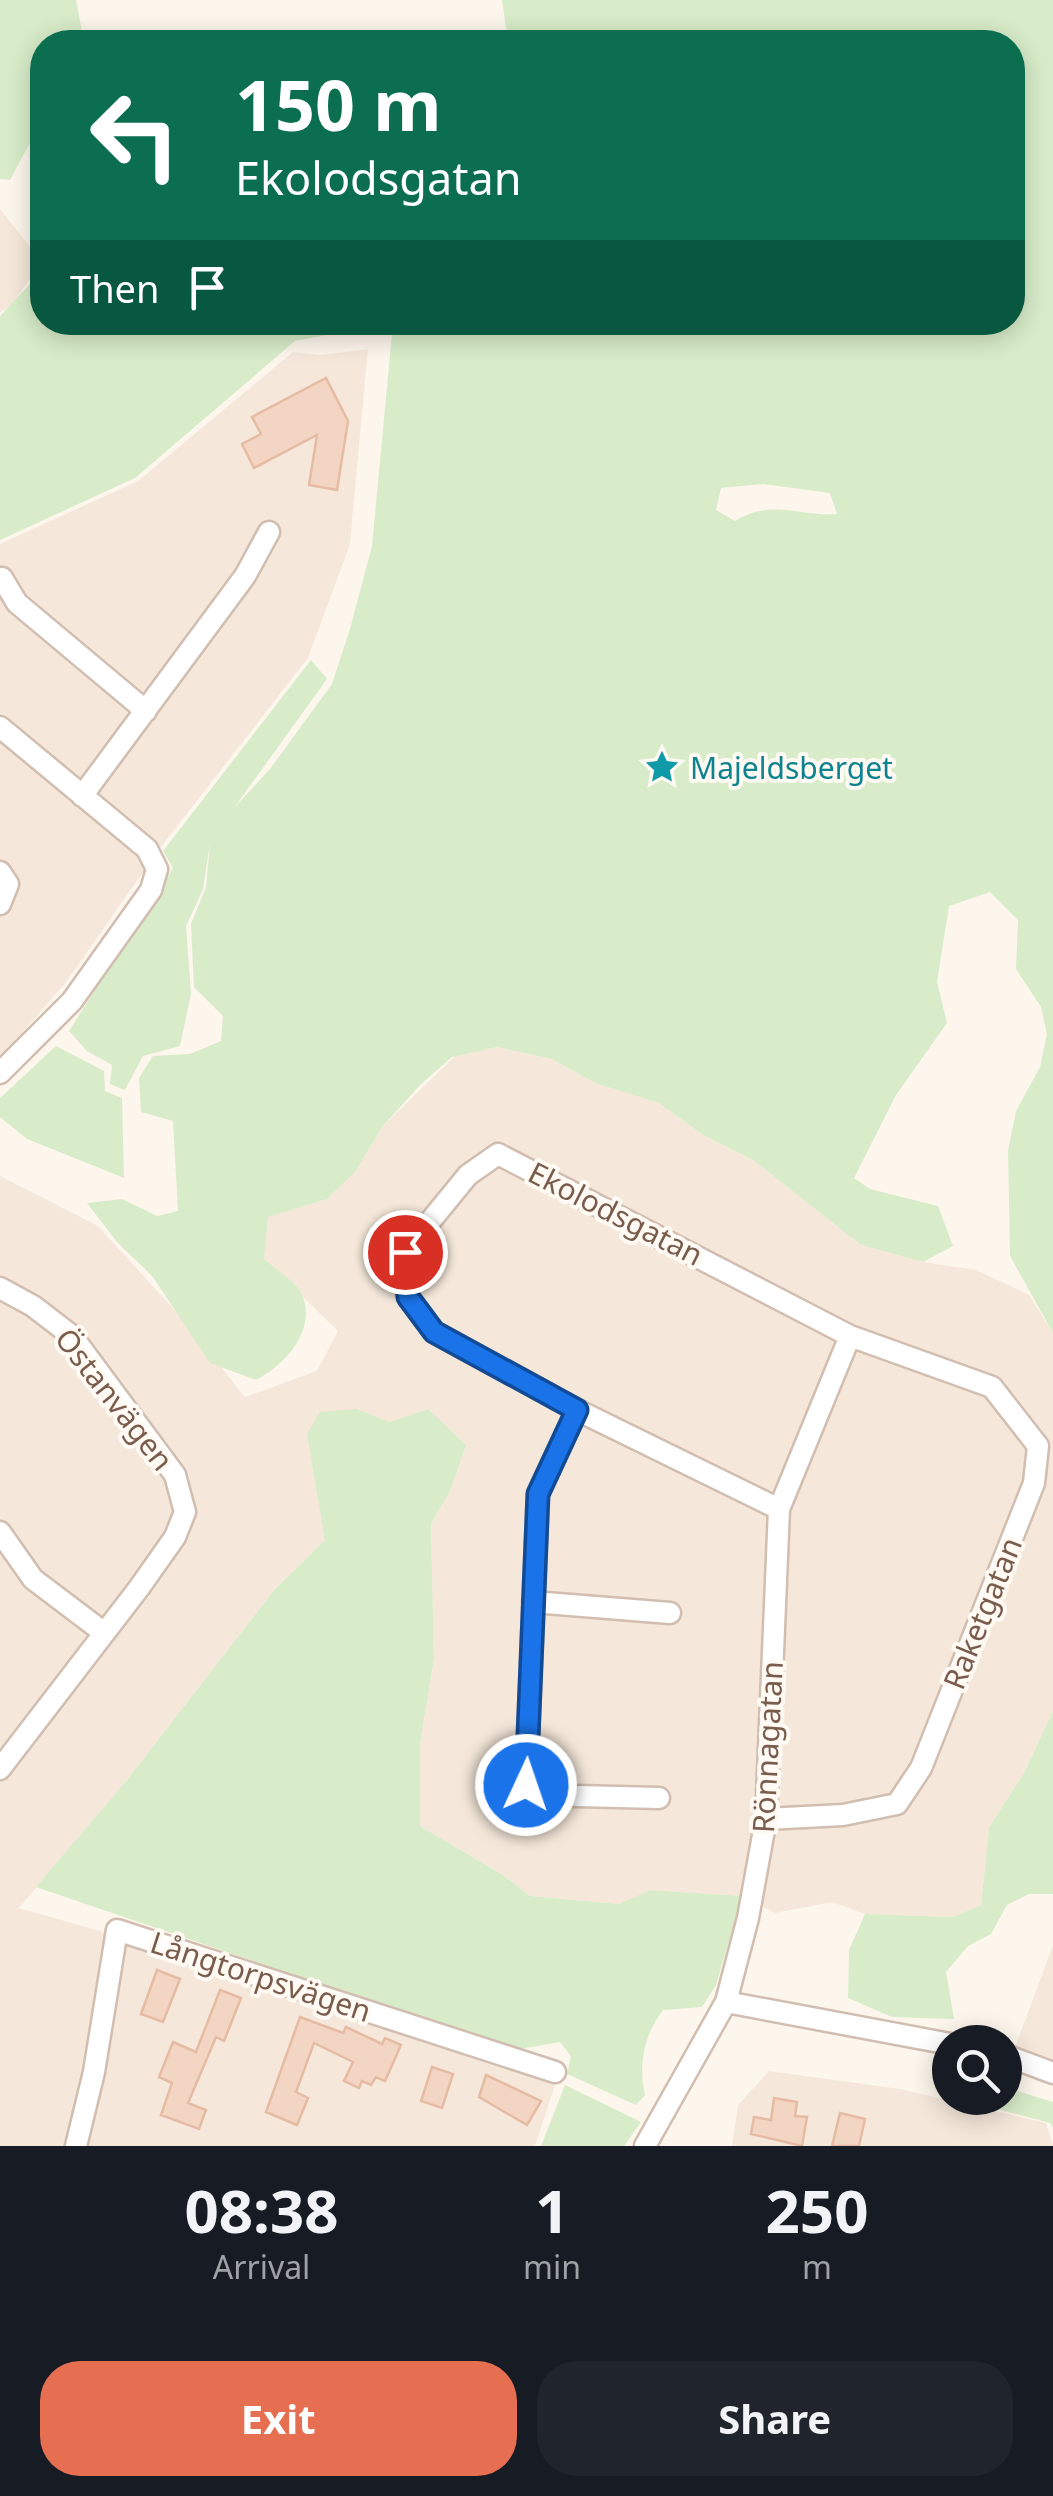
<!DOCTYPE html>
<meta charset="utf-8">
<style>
body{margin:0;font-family:"Noto Sans",sans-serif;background:#20242c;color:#f1f3f6;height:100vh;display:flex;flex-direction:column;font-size:38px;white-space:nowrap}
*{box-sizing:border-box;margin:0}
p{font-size:32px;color:#9ea1a6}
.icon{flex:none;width:55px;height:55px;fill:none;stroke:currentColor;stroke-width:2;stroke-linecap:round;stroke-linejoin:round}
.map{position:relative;height:2146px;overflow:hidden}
.details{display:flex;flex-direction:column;background:#171b24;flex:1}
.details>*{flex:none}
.guide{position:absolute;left:30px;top:30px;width:995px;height:305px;border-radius:40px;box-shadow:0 5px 25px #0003;background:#0b6e4f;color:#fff;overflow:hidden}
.tools{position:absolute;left:932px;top:2025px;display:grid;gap:20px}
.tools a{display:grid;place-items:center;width:90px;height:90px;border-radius:50%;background:#171b24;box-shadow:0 5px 25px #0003;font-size:50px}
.pin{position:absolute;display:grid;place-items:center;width:85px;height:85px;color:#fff;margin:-42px;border:5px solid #fff;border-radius:50%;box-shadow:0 2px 10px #0007}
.me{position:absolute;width:110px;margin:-55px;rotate:3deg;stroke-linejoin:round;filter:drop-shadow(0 0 8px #0008)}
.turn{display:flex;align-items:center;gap:35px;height:210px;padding:0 40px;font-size:45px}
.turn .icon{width:130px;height:130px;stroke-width:2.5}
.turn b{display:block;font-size:70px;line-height:85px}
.then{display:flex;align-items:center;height:95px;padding:0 40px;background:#0003;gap:20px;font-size:38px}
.eta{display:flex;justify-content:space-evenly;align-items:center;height:170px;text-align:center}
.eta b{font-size:60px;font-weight:700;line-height:70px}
.cta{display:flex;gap:20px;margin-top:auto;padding:20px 40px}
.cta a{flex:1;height:115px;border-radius:40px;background:#e76f51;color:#fff;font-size:40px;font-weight:700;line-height:115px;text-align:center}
.cta a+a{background:#20242c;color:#f1f3f6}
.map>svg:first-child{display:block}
.residential{fill:#f5e8da}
.green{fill:#d8ecc9;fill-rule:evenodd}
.building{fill:#f3d5c3;stroke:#e6bba3;stroke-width:2.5}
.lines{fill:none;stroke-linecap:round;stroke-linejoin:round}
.minor-casing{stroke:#d1beb0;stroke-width:25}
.minor{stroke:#fff;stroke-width:20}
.route-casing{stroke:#114b97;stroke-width:25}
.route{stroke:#1a73e8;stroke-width:18}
.labels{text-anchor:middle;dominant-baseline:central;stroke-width:8;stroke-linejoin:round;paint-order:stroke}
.culture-label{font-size:30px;fill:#0d838f;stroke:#fffaf3;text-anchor:start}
.street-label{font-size:30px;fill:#7a5c4d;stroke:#fffaf3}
</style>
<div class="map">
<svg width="1053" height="2146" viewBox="0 0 1053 2146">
<rect width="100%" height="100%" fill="#fdf6ec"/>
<path class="residential" d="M 0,209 L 42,262 L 10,307 L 0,312 Z
M 368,349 L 350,544 L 308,658 L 160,848 L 67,981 L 0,1059 L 0,544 L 138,481 L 293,352 L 320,355 Z
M 497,1047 L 552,1059 L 595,1083 L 659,1103 L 703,1135 L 753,1160 L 861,1245 L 923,1262 L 976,1270 L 1029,1295 L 1053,1333 L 1053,1711 L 1024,1773 L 989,1827 L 981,1905 L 953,1917 L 865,1914 L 832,1902 L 775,1913 L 742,1896 L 651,1890 L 619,1904 L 530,1896 L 503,1875 L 420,1826 L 420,1744 L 434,1659 L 431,1524 L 450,1491 L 428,1409 L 389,1422 L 357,1409 L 307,1434 L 326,1540 L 275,1589 L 127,1780 L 19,1908 L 153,1946 L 555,2085 L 535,2146 L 0,2146 L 0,1176 L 98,1226 L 180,1316 L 245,1397 L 317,1371 L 338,1331 L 264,1259 L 267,1217 L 327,1199 L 355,1172 L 382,1127 L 455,1056 Z
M 1053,1945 L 1053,2068 L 1013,2053 Z
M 769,2071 L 900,2089 L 1046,2123 L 1053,2146 L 732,2146 L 738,2105 Z"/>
<path class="green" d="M 0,0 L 76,0 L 84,42 L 42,42 L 42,120 L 10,180 L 0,179 Z
M 502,0 L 1053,0 L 1053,1333 L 1010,1256 L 1008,1151 L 1016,1111 L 1040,1067 L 1047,1034 L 1041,1007 L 1016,969 L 1018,920 L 990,892 L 949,906 L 937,982 L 947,1023 L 896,1095 L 854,1178 L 870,1189 L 938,1206 L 953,1246 L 923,1262 L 861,1245 L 753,1160 L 703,1135 L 659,1103 L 595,1083 L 552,1059 L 497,1047 L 452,1057 L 421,1084 L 382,1127 L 355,1172 L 327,1199 L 268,1217 L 264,1259 C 274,1268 293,1280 300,1291 C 320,1328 285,1365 256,1380 L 210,1363 L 153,1277 L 117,1242 L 87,1203 L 122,1199 L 157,1216 L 178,1211 L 173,1121 L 141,1112 L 139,1078 L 153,1056 L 190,1054 L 221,1041 L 223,1016 L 194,987 L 191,924 L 206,887 L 210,843 L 203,889 L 186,926 L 191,994 L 180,1046 L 143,1056 L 125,1090 L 110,1084 L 112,1065 L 87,1051 L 69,1031 L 173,868 L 163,851 L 311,660 L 327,679 L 234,808 L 270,769 L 332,684 L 350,629 L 372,546 L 393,323 L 295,341 L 135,478 L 0,540 L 0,316 L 42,271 L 42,322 L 1012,322 L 1012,42 L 508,42 ZM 763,484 L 830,493 L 837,514 C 800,517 773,498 735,521 L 716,510 L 721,488 Z
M 56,1046 L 104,1071 L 105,1091 L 122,1098 L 124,1178 L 27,1139 L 0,1117 L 0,1098 Z
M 357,1409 L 389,1422 L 428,1409 L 466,1445 L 450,1491 L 431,1524 L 434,1659 L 420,1744 L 420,1826 L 503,1875 L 530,1896 L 619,1904 L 650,1890 L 742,1896 L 716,1985 L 702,2007 L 663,2010 C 644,2035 638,2065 645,2095 L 636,2105 L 567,2074 L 571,2056 L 560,2042 L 514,2050 L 36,1887 L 127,1780 L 275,1589 L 325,1540 L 307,1434 L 320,1412 Z
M 1053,1711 L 1053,1894 L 1029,1894 L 1007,1905 L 991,1934 L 968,1946 L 946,1972 L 954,2019 L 892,2017 L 848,1998 L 849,1950 L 865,1914 L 953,1917 L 981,1905 L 989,1827 L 1024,1773 Z
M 565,2085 L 641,2122 L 624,2146 L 541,2146 Z
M 1005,2087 L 1053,2102 L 1053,2128 L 1050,2123 L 955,2098 L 1005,2098 Z"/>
<path class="building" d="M 326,378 L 348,421 L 337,490 L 309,485 L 317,435 L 254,468 L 242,444 L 261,434 L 252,417 Z
M 157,1970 L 180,1979 L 163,2022 L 141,2014 Z
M 220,1990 L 241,1998 L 224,2041 L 216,2037 L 188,2103 L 206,2110 L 199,2129 L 161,2115 L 172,2083 L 159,2077 L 173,2042 L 196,2052 Z
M 300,2017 L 343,2033 L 346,2027 L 382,2044 L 385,2038 L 401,2045 L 385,2081 L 376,2077 L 371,2085 L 362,2081 L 359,2088 L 344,2081 L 353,2062 L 314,2043 L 296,2092 L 308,2098 L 297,2125 L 266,2112 Z
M 432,2067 L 453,2074 L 442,2108 L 421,2101 Z
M 486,2075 L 541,2101 L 527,2125 L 479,2097 Z
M 774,2098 L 797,2102 L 795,2116 L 807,2117 L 802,2146 L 751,2134 L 754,2117 L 771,2120 Z
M 840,2113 L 865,2119 L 859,2146 L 832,2146 Z"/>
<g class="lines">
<g class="minor-casing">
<path id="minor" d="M 2,578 L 17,603 L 146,711
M 0,727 L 147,849 L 157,869 L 151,890 L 72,1001 L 0,1073
M 82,796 L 245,576 L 269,532
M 0,872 L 8,884 L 0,904
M 0,1288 L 33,1306 L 72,1336 L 175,1475 L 185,1512 L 175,1537 L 139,1588 L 0,1769
M 577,1410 L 538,1493 L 526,1785 L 535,1795 L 659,1798
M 0,1532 L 33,1579 L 103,1632
M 533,1602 L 670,1613
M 766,1819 L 843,1815 L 897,1804 L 921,1768 L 1034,1483 L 1038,1446 L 992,1387 L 850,1336 L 498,1154 L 468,1175 L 405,1252 L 408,1297 L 434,1332 L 577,1410 L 779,1509
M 726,2002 L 950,2044
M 1005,2055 L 1053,2073
M 76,2146 L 94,2072 L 117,1930 L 555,2072
M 645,2146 L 726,2002 L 748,1918 L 766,1819 L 779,1509 L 850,1336"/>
</g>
<use href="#minor" class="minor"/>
</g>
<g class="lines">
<g class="route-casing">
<path id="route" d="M 405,1252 L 408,1297 L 434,1332 L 577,1410 L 538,1494 L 526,1785"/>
</g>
<use href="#route" class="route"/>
</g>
<defs>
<g id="sight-bare" transform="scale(2.7)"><path d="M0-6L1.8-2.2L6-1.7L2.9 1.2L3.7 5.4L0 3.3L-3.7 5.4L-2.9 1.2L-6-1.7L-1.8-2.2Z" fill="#0f9aa8" stroke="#fffaf3" stroke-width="2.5" paint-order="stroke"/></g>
</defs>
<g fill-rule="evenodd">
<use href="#sight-bare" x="662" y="767"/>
</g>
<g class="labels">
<g class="culture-label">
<text x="690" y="767">Majeldsberget</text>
</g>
<g class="street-label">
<text transform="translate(616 1213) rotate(27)">Ekolodsgatan</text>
<text transform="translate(115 1399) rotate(52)">Östanvägen</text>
<text transform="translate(982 1613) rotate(-68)">Raketgatan</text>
<text transform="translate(767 1747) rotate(-87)">Rönnagatan</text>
<text transform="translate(261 1976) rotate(18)">Långtorpsvägen</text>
</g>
</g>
</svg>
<div class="tools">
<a><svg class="icon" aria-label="search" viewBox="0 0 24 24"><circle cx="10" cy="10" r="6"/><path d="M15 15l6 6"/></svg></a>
</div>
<div class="pin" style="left:405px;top:1252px;background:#d93025"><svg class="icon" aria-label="arrive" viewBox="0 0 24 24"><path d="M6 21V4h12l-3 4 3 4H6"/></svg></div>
<svg class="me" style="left:526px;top:1785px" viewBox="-20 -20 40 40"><circle r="17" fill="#1a73e8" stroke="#fff" stroke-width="3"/><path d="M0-11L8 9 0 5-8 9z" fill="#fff"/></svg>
<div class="guide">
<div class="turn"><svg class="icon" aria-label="left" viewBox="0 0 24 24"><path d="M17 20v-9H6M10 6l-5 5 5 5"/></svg><div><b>150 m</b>Ekolodsgatan</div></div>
<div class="then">Then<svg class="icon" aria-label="arrive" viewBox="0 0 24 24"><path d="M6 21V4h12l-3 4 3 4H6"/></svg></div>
</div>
</div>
<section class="details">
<div class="eta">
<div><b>08:38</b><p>Arrival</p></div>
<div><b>1</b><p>min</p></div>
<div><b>250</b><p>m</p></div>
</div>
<div class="cta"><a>Exit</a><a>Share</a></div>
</section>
